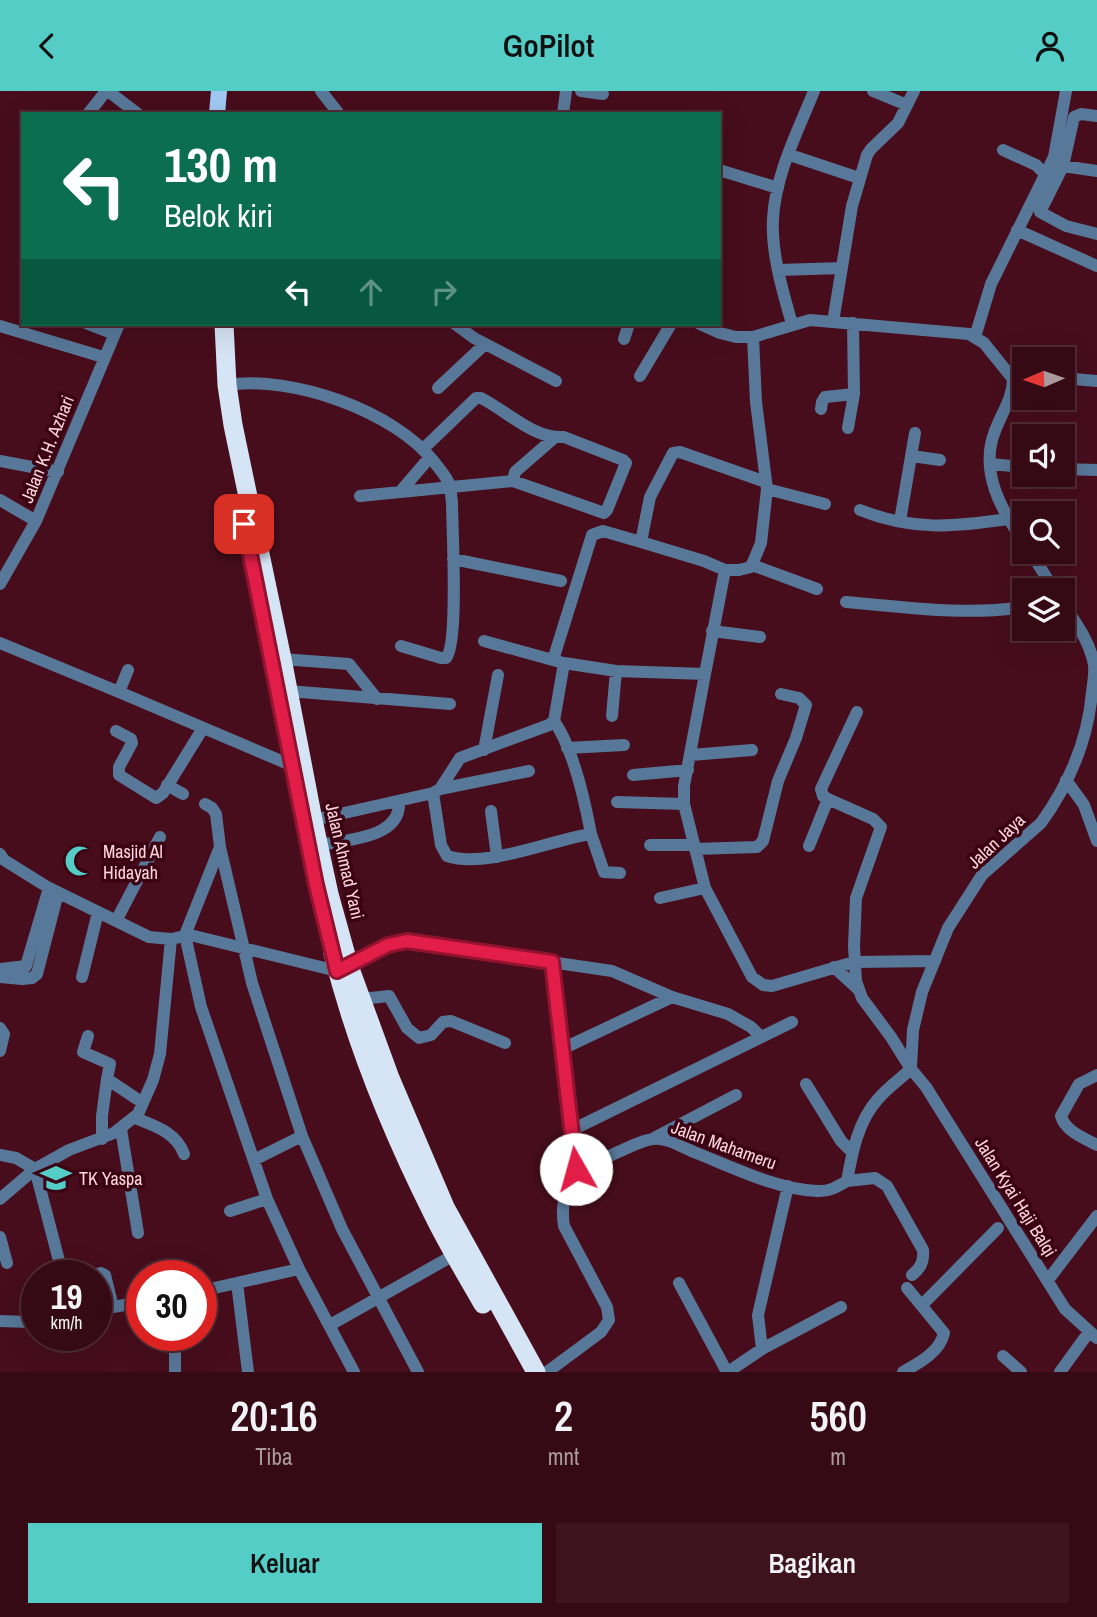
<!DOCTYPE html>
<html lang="id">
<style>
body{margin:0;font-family:"Archivo Narrow",sans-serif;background:#3d131e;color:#f1f3f6;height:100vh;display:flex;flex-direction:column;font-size:26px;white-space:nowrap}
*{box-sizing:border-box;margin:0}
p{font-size:23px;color:#aa9aa0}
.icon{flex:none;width:38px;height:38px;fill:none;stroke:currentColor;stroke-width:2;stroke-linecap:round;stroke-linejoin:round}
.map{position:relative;height:1281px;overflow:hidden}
.drawer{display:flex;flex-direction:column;background:#350a15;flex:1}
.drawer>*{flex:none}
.guide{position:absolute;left:21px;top:21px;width:700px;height:214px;border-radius:0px;box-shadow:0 7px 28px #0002,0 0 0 2px #4f2b34;background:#0b6e4f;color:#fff;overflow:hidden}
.needle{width:46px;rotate:268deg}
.controls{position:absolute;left:1012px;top:256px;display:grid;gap:14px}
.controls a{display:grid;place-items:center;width:63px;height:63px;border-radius:0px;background:#350a15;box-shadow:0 7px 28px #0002,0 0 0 2px #4f2b34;font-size:35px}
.speed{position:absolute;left:21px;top:1169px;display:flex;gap:14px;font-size:35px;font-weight:700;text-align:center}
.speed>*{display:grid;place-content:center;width:91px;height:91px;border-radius:50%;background:#350a15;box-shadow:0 7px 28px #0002,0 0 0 2px #4f2b34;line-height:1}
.speed small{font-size:18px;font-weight:400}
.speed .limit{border:10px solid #d22;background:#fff;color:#111}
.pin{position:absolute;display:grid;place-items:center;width:60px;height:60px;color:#fff;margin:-30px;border-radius:14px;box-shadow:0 4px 10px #0006}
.me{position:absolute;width:77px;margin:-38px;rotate:353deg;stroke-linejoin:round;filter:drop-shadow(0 0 5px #0008)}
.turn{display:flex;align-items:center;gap:24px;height:147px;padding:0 28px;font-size:32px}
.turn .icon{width:91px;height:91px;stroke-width:2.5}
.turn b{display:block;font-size:49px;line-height:60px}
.lanes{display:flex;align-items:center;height:66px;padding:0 28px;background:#0003;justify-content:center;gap:35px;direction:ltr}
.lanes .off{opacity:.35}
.eta{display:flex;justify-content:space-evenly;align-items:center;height:119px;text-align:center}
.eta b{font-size:42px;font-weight:600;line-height:49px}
.action{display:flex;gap:14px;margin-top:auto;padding:14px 28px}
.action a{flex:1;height:80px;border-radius:0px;background:#54cdc7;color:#111;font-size:28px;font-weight:600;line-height:80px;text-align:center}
.action a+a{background:#3d131e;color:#f1f3f6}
header{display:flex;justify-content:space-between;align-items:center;height:91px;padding:0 28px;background:#54cdc7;color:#111;font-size:32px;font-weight:600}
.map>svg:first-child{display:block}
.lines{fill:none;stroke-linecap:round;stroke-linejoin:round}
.minor{stroke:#587899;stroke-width:12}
.major{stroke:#a1c8f2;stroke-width:16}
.highway{stroke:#d6e5f6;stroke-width:19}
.route-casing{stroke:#92132f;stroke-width:18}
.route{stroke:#e11d48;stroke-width:12}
.labels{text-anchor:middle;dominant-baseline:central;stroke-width:7;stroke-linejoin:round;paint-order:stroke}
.street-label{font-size:18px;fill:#fdd6db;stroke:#3b0213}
.poi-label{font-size:18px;fill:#fdd6db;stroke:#3b0213;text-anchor:start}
</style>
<header><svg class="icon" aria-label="back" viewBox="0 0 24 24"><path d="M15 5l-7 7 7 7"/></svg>GoPilot<svg class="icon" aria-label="person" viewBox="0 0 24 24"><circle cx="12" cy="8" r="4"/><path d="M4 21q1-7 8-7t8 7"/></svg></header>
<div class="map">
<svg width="1097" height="1281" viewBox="0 0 1097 1281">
<rect width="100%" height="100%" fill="#470d1c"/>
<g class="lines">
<path class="minor" d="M 108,0 L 138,23
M 321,0 L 339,23
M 581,0 L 603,3
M 873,0 L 907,14
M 88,23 L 106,0
M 563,23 L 566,0
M 1097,25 L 1081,23 L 1074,26 L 1063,75 L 1040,121 L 1066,135 L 1097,143
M 1003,59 L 1036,74 L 1045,83
M 790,64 L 859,87
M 1056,74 L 1097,80
M 719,79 L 778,97
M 1017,139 L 1097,175
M 779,179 L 842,177
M 833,231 L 852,115 L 867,64 L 871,58 L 898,32 L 914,0
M 88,233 L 114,243
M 455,233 L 474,247 L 556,290
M 700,233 L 720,242 L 736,246 L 753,246 L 810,229 L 969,243 L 984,252 L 1013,288 C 1013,307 1001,323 995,340 C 979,380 1001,419 1024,451
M 792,233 C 783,201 771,162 773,128 C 775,84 798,40 814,0
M 0,235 L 103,266
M 975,246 L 991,193 L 1054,66 L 1066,0
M 624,248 L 629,233
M 640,285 L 671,233
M 1062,287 L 1097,290
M 227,294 C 292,284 395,320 435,372 C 440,379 447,386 450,395 C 451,400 451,406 452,411 C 452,436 459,553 446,567 L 441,567 L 401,555
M 438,297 L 485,253
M 821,318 L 822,311 L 825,306 L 854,303 L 853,232
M 848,337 L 854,303
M 912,365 L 940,369
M 0,370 L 58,381
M 990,373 L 1024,376
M 1062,378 L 1097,379
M 513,390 L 515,381 L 554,347
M 767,398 L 825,413
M 400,401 L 430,366
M 360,405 L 513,390 L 604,422 L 607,419 L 626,372 L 623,369 L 564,346 C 533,348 507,320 481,307 L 476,307 L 423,358
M 0,409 L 36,430
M 860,419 C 912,440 953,436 1008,428
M 900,430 L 915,342
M 641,451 L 704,470 L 725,479
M 1030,460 L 1054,499
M 453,468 L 561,490
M 752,474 L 817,498
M 0,493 L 36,430 L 119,233
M 846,511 C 905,516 965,525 1024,516
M 712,540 L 760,546
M 484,550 L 560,571
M 0,552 L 119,601
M 282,568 L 349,573 L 377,608
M 553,569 L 592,444 L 603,440 L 641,451 L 650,406 L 673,362 L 680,361 L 766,391
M 128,579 L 119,601 L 293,675
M 705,583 L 684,695 L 684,713 L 705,797 L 752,886 L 763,894 L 772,895 L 854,871 L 935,870
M 288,600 L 450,613
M 857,621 L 821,698 L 823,705 L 828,708 L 873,728 L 881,736 L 856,807 L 854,855 L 856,890 L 862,907 L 891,946 L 911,978 L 926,996 L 1065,1218 L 1097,1247
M 612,625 L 616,580
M 554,630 C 573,657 585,711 591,743
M 116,640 L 131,648 L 132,652 L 119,676 L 119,684 L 156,707 L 163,702 L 203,637
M 567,657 L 624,654
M 484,659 L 498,584
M 691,664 L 752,659
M 633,684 L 688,679
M 1066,689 L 1084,714 L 1097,750
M 167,694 L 183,703
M 440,698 L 529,680
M 433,702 L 441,754 L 447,765 C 486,778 550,749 591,743 L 604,781 L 620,782
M 617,711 L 684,713
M 205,713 L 212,717 L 216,723 L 220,756 L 252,892 L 302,1045 L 342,1138 L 418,1281
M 491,720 L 497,766
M 313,729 L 433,702 L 440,698 L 460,667 L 549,634 L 554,630 L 564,572 L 616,580 L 705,583 L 725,479 L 739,479 L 751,476 L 761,452 L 767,398 L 756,311 L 753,246
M 319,754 C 344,749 402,748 399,710
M 650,754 L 694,754
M 809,755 L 828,708
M 220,756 L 185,844 L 201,916 L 267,1108 L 299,1178 L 354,1281
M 695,758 L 757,756 L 763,750 L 778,690 L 796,647 L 806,614 L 799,607 L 781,603
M 0,763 L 4,769 L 49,797 L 149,846 L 171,848 L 190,844 L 337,880
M 660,807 L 705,797
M 116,830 L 160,746
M 552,871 L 577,1085
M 349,875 L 388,854 L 407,850 L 612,880 L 672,906 L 728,923 L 751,936 L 760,945
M 834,876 L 859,899
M 0,878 L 26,875 L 49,797
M 0,886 L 22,888 L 23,882
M 82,886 L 98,821
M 22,888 L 32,887 L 37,883 L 58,802
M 361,908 L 389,905 L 407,937 L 419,947 L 431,944 L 443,931 L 451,930 L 505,952
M 0,937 L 4,943 L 0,960
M 88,945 L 83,961 L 110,973 L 107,988 L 143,1012
M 562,958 L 672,906
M 911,976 L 913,939 L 922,901 L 948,837 L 982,784 L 1041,732 C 1069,693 1088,649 1092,601 C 1093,593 1095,582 1094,574 C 1090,550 1075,531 1062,511
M 1097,984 L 1079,993 L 1061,1025 C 1065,1040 1084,1047 1097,1054
M 806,993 L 841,1050 L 852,1061
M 135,1027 C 155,1035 176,1041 184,1063
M 121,1038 L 138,1142
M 572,1039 L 792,931
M 654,1047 L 736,1004
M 102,1048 L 102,1025 L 107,988
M 0,1064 L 16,1067 L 35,1078 L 63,1185
M 254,1069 L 302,1045
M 847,1090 L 875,1087 L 887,1095 L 923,1159 C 924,1170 921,1177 912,1184
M 0,1108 L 35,1078 L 69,1059 L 114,1042 L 138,1023 L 153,989 L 160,963 L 171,848
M 230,1120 L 267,1108
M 0,1146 L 7,1172
M 92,1185 L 101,1182 L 105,1184 L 113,1216 L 142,1211
M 1048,1189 L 1097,1125
M 237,1192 L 248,1281
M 679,1192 L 727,1281
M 201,1200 L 299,1178
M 922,1214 L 998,1137
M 96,1221 L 113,1216
M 0,1230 L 30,1231 L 27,1203 L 29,1200 L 37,1198
M 330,1234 L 454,1164
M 175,1244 L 175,1281
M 762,1258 L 841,1216
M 1003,1265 L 1021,1281
M 547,1281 L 601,1241 L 609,1229 L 607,1216 L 564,1135 C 557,1092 583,1077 618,1061 C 628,1057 642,1049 653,1048 C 666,1046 682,1056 694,1061 C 732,1076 775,1098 817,1100 C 829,1101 837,1096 847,1090 C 852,1062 858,1030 878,1008 C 887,997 900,988 911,978
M 728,1281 L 762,1258 L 758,1224 L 788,1095
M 903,1281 C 919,1272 940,1261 944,1242 L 907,1197
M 1060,1281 L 1089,1241"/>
<path class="major" d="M 217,23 L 219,0"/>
<path class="highway" d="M 224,233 L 227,294 L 233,334 L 282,568 L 313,729 L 329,803 L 349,875 L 390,987 L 445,1116 L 536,1281
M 333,862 C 355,951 392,1041 433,1123 C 448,1154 466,1183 483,1213"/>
</g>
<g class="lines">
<g class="route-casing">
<path id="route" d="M 244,433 L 316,794 L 337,880 L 388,854 L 407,850 L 552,871 L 576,1078"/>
</g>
<use href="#route" class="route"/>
</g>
<defs>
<g id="mosque-bare" transform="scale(2.415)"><path d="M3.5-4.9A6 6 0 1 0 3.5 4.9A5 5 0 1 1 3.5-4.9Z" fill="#54cdc7" stroke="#3b0213" stroke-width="2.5" paint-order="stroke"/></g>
<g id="school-bare" transform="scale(2.415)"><path d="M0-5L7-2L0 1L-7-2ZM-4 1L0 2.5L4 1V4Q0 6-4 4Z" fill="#54cdc7" stroke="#3b0213" stroke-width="2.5" paint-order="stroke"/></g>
</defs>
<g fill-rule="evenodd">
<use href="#mosque-bare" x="80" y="770"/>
<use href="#school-bare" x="56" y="1087"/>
</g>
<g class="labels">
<g class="street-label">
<text transform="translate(47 358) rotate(-68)">Jalan K.H. Azhari</text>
<text transform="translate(996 750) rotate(-43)">Jalan Jaya</text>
<text transform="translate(345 770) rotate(77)">Jalan Ahmad Yani</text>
<text transform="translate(724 1054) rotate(20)">Jalan Mahameru</text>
<text transform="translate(1016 1106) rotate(58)">Jalan Kyai Haji Balqi</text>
</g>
<g class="poi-label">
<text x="103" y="760">Masjid Al<tspan x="103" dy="21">Hidayah</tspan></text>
<text x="79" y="1087">TK Yaspa</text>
</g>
</g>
</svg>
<div class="controls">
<a><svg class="needle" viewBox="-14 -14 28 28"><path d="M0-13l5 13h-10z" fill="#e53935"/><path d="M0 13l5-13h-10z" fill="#aa9aa0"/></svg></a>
<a><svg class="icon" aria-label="sound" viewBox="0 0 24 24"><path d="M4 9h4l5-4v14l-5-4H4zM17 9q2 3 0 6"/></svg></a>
<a><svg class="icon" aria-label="search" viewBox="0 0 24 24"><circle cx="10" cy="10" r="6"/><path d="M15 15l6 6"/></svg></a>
<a><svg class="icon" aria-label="layers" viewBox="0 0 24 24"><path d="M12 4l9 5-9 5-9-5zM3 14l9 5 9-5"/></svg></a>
</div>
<div class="speed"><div>19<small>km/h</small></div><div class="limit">30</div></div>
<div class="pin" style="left:244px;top:433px;background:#d93025"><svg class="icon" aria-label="arrive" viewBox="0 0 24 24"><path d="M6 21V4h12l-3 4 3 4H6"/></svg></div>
<svg class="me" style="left:576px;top:1078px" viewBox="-20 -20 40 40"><circle r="19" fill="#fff"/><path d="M0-13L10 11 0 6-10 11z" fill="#e11d48"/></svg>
<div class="guide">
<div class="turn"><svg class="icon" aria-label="left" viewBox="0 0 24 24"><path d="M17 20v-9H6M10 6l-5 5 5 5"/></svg><div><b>130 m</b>Belok kiri</div></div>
<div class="lanes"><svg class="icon" aria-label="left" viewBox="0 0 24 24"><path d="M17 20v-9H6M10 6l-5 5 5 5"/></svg><svg class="icon off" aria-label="ahead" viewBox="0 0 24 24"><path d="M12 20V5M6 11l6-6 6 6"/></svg><svg class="icon off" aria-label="right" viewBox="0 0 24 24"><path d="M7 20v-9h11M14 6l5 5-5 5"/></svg></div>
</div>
</div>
<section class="drawer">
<div class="eta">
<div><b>20:16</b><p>Tiba</p></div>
<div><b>2</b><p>mnt</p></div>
<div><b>560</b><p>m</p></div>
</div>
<div class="action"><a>Keluar</a><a>Bagikan</a></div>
</section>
